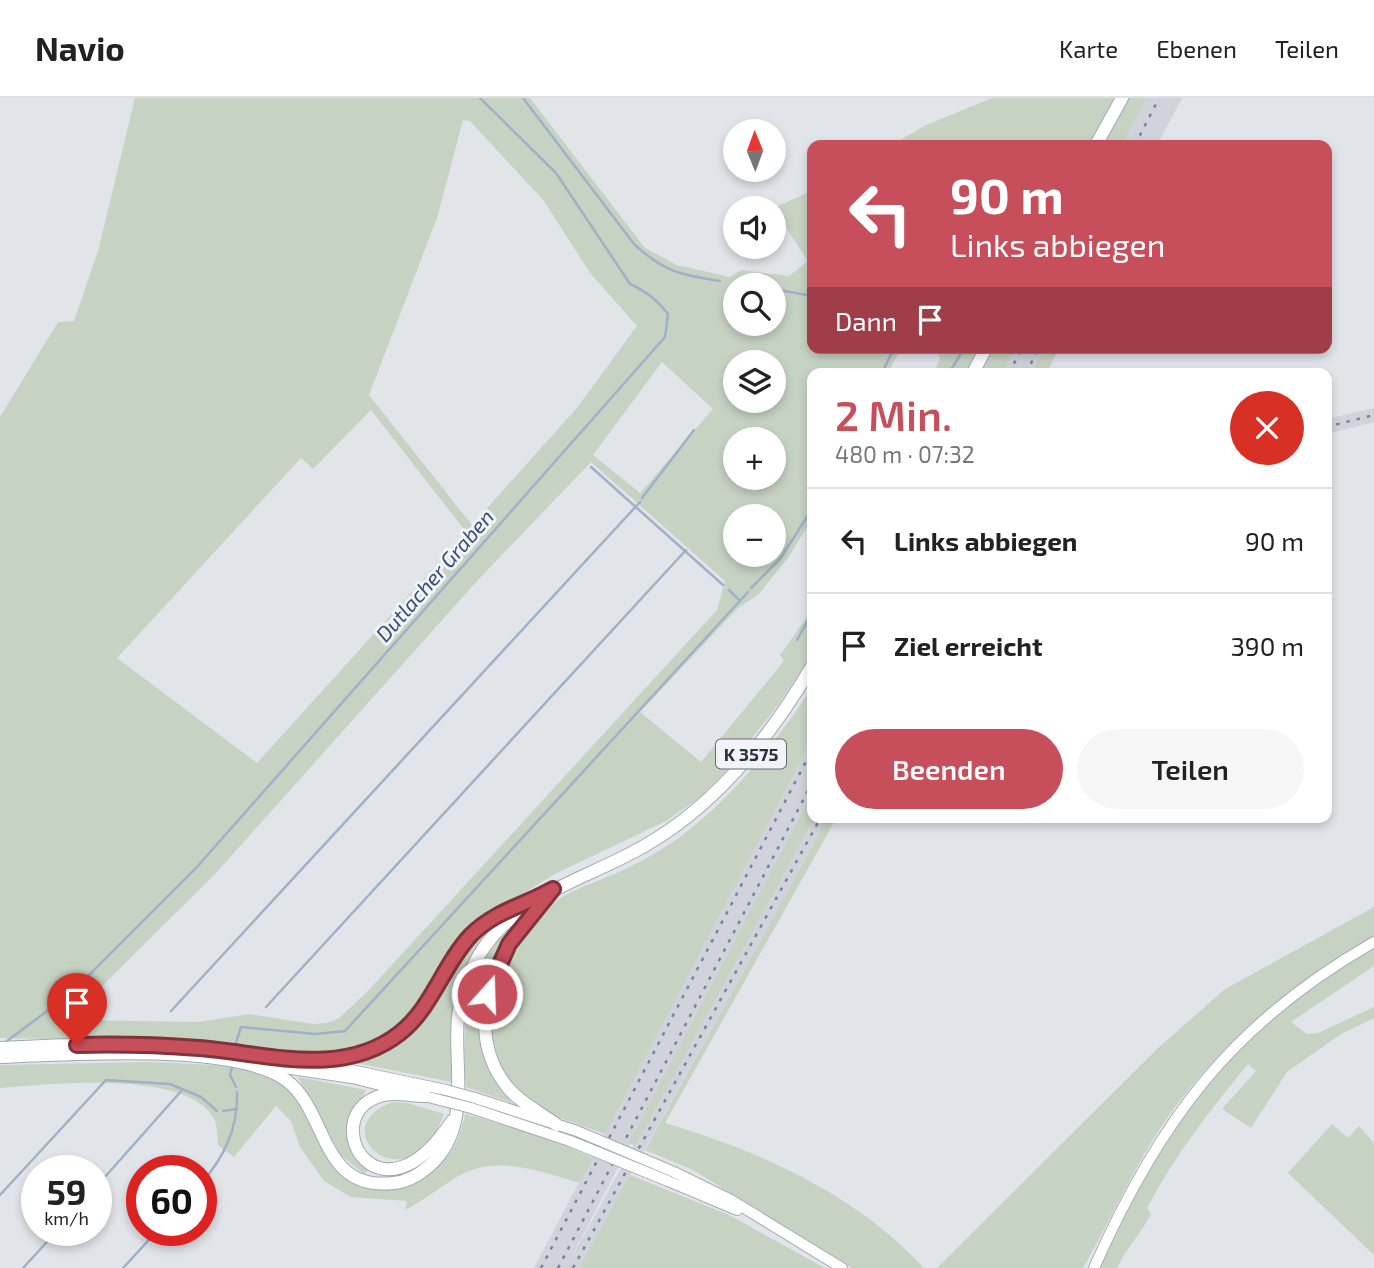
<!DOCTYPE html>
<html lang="de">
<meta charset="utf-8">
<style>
body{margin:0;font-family:"Exo 2",sans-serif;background:#f6f6f6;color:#222;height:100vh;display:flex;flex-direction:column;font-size:26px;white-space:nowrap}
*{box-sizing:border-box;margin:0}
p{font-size:23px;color:#767676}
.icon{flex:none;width:38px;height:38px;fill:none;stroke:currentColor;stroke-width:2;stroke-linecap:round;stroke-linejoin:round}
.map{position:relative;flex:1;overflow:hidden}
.sheet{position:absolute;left:807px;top:270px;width:525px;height:455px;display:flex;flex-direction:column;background:#fff;border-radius:14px;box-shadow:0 4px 10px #0003}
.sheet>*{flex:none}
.top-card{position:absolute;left:807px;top:42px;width:525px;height:214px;border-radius:14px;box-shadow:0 4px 10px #0003;background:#c74e5b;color:#fff;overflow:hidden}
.needle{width:46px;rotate:359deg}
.controls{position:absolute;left:723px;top:21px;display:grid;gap:14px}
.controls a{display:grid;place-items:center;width:63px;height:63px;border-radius:50%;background:#fff;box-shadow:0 4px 10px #0003;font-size:35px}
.speed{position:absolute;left:21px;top:1057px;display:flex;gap:14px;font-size:35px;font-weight:700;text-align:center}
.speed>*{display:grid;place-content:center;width:91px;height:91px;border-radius:50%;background:#fff;box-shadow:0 4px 10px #0003;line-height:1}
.speed small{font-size:18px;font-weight:400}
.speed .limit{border:10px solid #d22;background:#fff;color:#111}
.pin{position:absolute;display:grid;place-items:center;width:60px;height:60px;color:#fff;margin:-72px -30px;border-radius:50% 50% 50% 0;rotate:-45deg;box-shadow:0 0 7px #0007}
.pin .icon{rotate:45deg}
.me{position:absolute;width:77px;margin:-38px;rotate:20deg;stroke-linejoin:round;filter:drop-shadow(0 0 5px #0008)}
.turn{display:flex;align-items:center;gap:24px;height:147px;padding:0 28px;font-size:32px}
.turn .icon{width:91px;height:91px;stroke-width:2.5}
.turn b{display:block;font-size:49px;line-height:60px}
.then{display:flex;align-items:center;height:66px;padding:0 28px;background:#0003;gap:14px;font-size:26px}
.round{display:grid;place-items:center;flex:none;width:74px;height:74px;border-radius:37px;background:#f6f6f6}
.head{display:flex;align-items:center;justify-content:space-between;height:119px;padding:0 28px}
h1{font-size:42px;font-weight:600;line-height:52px;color:#c74e5b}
.action{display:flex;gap:14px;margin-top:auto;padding:14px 28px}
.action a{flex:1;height:80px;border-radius:42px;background:#c74e5b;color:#fff;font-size:28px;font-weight:600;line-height:80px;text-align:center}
.action a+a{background:#f6f6f6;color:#222}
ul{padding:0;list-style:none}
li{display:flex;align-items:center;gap:21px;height:105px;padding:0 28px;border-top:2px solid #e0e0e0}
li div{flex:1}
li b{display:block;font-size:26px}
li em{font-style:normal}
header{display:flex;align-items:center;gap:42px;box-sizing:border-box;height:98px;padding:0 35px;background:#fff;border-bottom:2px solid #e0e0e0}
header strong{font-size:33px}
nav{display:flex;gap:38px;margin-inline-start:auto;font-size:24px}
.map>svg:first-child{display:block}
.built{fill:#d0d3db}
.green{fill:#c6d3c3;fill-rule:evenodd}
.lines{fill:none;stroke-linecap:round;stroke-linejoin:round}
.stream{stroke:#9fb0c7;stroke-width:2.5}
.secondary-casing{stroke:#a7abb3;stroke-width:12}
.primary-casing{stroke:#a1a8b4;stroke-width:14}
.secondary{stroke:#fff;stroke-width:10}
.primary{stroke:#fff;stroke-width:12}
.rail{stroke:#7c8392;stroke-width:2.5;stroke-dasharray:3.5 7;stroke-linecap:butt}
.secondary-bridge-casing{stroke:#a7abb3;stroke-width:12;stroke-linecap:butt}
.secondary-bridge{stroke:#fff;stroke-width:10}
.route-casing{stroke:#81333b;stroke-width:18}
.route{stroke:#c74e5b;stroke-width:12}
.labels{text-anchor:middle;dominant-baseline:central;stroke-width:6;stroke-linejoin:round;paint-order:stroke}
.shield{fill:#f1f3f7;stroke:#666b77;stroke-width:2}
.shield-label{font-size:18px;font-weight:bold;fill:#2b3140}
.water-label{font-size:21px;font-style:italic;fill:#374f72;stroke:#f1f3f7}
</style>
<header>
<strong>Navio</strong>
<nav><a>Karte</a><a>Ebenen</a><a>Teilen</a></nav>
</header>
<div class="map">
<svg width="1374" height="1170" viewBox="0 0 1374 1170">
<rect width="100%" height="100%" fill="#e1e4e9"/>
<path class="built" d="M 1147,0 L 1182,0 L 1157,47 L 1122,47 Z
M 1016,250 L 1044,250 L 1031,275 L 1003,275 Z
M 1374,310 L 1374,324 L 1327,336 L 1327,321 Z
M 812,641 L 812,695 L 567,1168 L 815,719 L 828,719 L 579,1170 L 534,1170 Z"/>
<path class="green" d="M 135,0 L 530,0 L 645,150 L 677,167 L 730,179 L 741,172 L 789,178 L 808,163 L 773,110 L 812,93 L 812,250 L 901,250 L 888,275 L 812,275 L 812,421 L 790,457 L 758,497 L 738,510 L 640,614 L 701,664 L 784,563 L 780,557 L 812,512 L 812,556 L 779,606 L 725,674 L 699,700 L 666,723 L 555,776 L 485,819 L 452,853 L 410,919 L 381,942 L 352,953 L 322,956 L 219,944 L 0,940 L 0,319 L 58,224 L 74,223 L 98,153 ZM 463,22 L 470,23 L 544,103 L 590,175 L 637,228 L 576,311 L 472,427 L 369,297 L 437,120 ZM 735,187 L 774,187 L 774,226 L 735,226 ZM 662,264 L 713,311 L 640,395 L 593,357 ZM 735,264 L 774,264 L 774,303 L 735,303 ZM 371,312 L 466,434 L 257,665 L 117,560 L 301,360 L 313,371 ZM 735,341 L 774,341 L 774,380 L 735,380 ZM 591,364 L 725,483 L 717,512 L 368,893 L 339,920 L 327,925 L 313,926 L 250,916 L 198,924 L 68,922 L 216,775 L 477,483 ZM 735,418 L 774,418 L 774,457 L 735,457 Z
M 992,0 L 1115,0 L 1089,47 L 892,47 L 924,28 Z
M 1128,0 L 1147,0 L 1122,47 L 1103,47 Z
M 935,250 L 979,250 L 965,275 L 934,275 L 940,260 Z
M 993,250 L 1016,250 L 1003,275 L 980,275 Z
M 1044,250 L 1059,250 L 1047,275 L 1031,275 Z
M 812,590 L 812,641 L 605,1036 C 574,1024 533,1015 512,988 C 467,931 497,846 551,806 C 572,791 600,783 623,772 C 649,760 674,745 695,727 C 742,689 778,640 812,590 Z
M 812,695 L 812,719 L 815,719 L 635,1048 L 629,1045 Z
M 828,719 L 837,719 L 665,1025 C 759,1053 856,1096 924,1170 L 852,1170 L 693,1072 L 645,1052 Z
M 1374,809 L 1374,838 C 1285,890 1207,955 1152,1043 C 1127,1084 1107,1128 1083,1170 L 937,1170 L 1157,951 L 1225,891 Z
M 522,819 C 479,884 455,938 512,1005 L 466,989 C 462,920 464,866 522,819 Z
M 500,821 C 452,873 451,917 452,984 L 356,965 L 385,951 L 474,842 Z
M 1374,851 L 1374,868 L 1291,924 L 1307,936 L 1318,935 L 1374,909 L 1374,920 L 1341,936 L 1287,974 L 1251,1030 L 1222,1011 L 1256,973 L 1248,966 C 1210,1012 1175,1057 1147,1110 L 1151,1116 C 1141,1136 1126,1150 1117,1170 L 1100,1170 C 1119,1129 1137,1088 1160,1049 C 1208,963 1289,898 1374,851 Z
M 147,964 C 187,966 264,964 293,994 C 299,1000 302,1010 306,1017 C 323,1050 328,1068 361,1087 C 417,1076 452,1082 465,1016 L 546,1039 L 593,1060 L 580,1085 C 539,1073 495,1055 455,1080 C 438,1091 423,1103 405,1112 L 407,1103 L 351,1099 L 324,1083 L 300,1049 L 291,1023 L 276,1008 L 234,1059 L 218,1047 C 217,1035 218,1025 211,1016 C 179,972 48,986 0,990 L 0,967 Z
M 298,979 L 366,992 C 364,1000 357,1003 353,1011 C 339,1036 350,1055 368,1073 L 364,1076 L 341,1057 Z
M 393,1004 L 407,1005 L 444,1016 C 410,1112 319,1030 393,1004 Z
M 1332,1026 L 1348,1040 L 1359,1028 L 1374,1045 L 1374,1157 L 1288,1075 Z
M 630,1077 L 729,1117 L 825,1170 L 579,1170 Z"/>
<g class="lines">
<path class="stream" d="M 523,0 L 634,146 C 664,174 681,177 720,183
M 733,185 L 747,187
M 774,191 L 812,198
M 882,275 L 894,250
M 949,275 L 962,254 L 954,250
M 591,369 L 723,487
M 642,400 L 694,332
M 751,490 L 780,461 L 812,411
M 729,492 L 739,502
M 797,542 L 812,515
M 266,909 L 686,452
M 171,913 L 640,404
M 3,946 L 70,896 L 197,769 L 665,239 L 668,216 C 657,202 647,194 630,186 L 556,75 L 480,0
M 235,948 L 241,929 L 315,936 L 345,933 L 748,494
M 232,969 L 230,977 L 236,989
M 223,1013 L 237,1011
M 201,1085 C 225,1059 238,1030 237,994
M 96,1089 L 183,991
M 0,1097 L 106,982 L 170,986 L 201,999 L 217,1013
M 23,1170 L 58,1132
M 123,1170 L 158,1132"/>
<g class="secondary-casing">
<path id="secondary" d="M 318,965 L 446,992
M 257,966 L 352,980 L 440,1002
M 475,1000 L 577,1033
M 471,1010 L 570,1043
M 674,1074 L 731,1102 L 842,1170
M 668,1083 L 737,1112
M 1094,1170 C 1159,1023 1232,925 1374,844"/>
</g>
<g class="primary-casing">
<path id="primary" d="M 1096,47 L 1122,0
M 973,275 L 986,250
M 547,799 C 538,810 527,820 518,831 C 484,877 469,944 509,991 C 522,1006 541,1015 557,1027
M 0,950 C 51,947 103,945 154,948 C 184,949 215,951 245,954 C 294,960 344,972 390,943 C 449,905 442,833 524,805
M 0,959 C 69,956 220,946 278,977 C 330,1004 315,1094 393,1085 C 406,1084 419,1077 429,1068 C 473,1030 453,969 458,919 C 461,893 470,870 485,848 C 525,793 590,780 646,747 C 717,706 771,638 812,568
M 425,998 C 409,998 392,993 377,999 C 317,1022 379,1134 452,1023"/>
</g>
<use href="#secondary" class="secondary"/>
<use href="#primary" class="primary"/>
<path class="rail" d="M 1135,47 L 1159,0
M 1009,275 L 1022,250
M 1026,275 L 1039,250
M 1326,329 L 1374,317
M 541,1170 L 812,652
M 558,1170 L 812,685
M 573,1170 L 821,719"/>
<g class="secondary-bridge-casing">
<path id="secondary-bridge" d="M 446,992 L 475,1000
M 440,1002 L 471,1010
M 577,1033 L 674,1074
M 570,1043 L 668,1083"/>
</g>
<use href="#secondary-bridge" class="secondary-bridge"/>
</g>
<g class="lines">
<g class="route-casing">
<path id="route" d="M 77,947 C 118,946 159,947 199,950 C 265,955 342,981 400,935 C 432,910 443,867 471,837 C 495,813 525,807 553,791 L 509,846 L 487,896"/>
</g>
<use href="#route" class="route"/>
</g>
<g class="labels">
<rect class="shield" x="716" y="641.5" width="70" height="29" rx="5"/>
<g class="shield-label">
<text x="751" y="656">K 3575</text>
</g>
<g class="water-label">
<text transform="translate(434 477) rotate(-49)">Dutlacher Graben</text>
</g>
</g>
</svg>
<div class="controls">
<a><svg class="needle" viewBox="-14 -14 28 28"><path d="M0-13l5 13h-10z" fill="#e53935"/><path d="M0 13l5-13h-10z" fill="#767676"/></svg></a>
<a><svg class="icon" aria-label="sound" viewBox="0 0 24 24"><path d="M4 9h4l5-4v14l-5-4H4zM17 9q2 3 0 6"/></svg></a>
<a><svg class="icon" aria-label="search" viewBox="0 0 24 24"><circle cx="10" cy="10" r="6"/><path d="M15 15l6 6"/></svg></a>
<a><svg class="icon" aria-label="layers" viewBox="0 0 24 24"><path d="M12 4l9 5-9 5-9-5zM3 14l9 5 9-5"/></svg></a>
<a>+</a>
<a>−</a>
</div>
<div class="speed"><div>59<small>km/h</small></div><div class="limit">60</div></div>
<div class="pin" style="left:77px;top:947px;background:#d93025"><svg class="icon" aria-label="arrive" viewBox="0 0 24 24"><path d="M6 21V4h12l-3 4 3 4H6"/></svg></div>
<svg class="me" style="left:487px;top:896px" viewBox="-20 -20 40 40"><circle r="17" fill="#c74e5b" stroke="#fff" stroke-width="3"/><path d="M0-11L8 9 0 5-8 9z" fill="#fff"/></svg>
<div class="top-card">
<div class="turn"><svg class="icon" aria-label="left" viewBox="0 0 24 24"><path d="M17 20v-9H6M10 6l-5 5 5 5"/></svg><div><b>90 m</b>Links abbiegen</div></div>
<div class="then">Dann<svg class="icon" aria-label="arrive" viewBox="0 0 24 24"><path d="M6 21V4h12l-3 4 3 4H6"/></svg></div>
</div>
<section class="sheet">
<div class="head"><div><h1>2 Min.</h1><p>480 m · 07:32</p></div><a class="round" style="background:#d93025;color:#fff"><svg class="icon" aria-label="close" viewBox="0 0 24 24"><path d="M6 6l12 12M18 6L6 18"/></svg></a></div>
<ul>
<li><svg class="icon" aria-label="left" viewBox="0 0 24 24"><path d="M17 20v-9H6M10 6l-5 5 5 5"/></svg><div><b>Links abbiegen</b></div><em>90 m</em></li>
<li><svg class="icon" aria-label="arrive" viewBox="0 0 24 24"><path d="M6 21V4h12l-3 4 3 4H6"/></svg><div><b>Ziel erreicht</b></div><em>390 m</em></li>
</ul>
<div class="action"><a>Beenden</a><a>Teilen</a></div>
</section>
</div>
